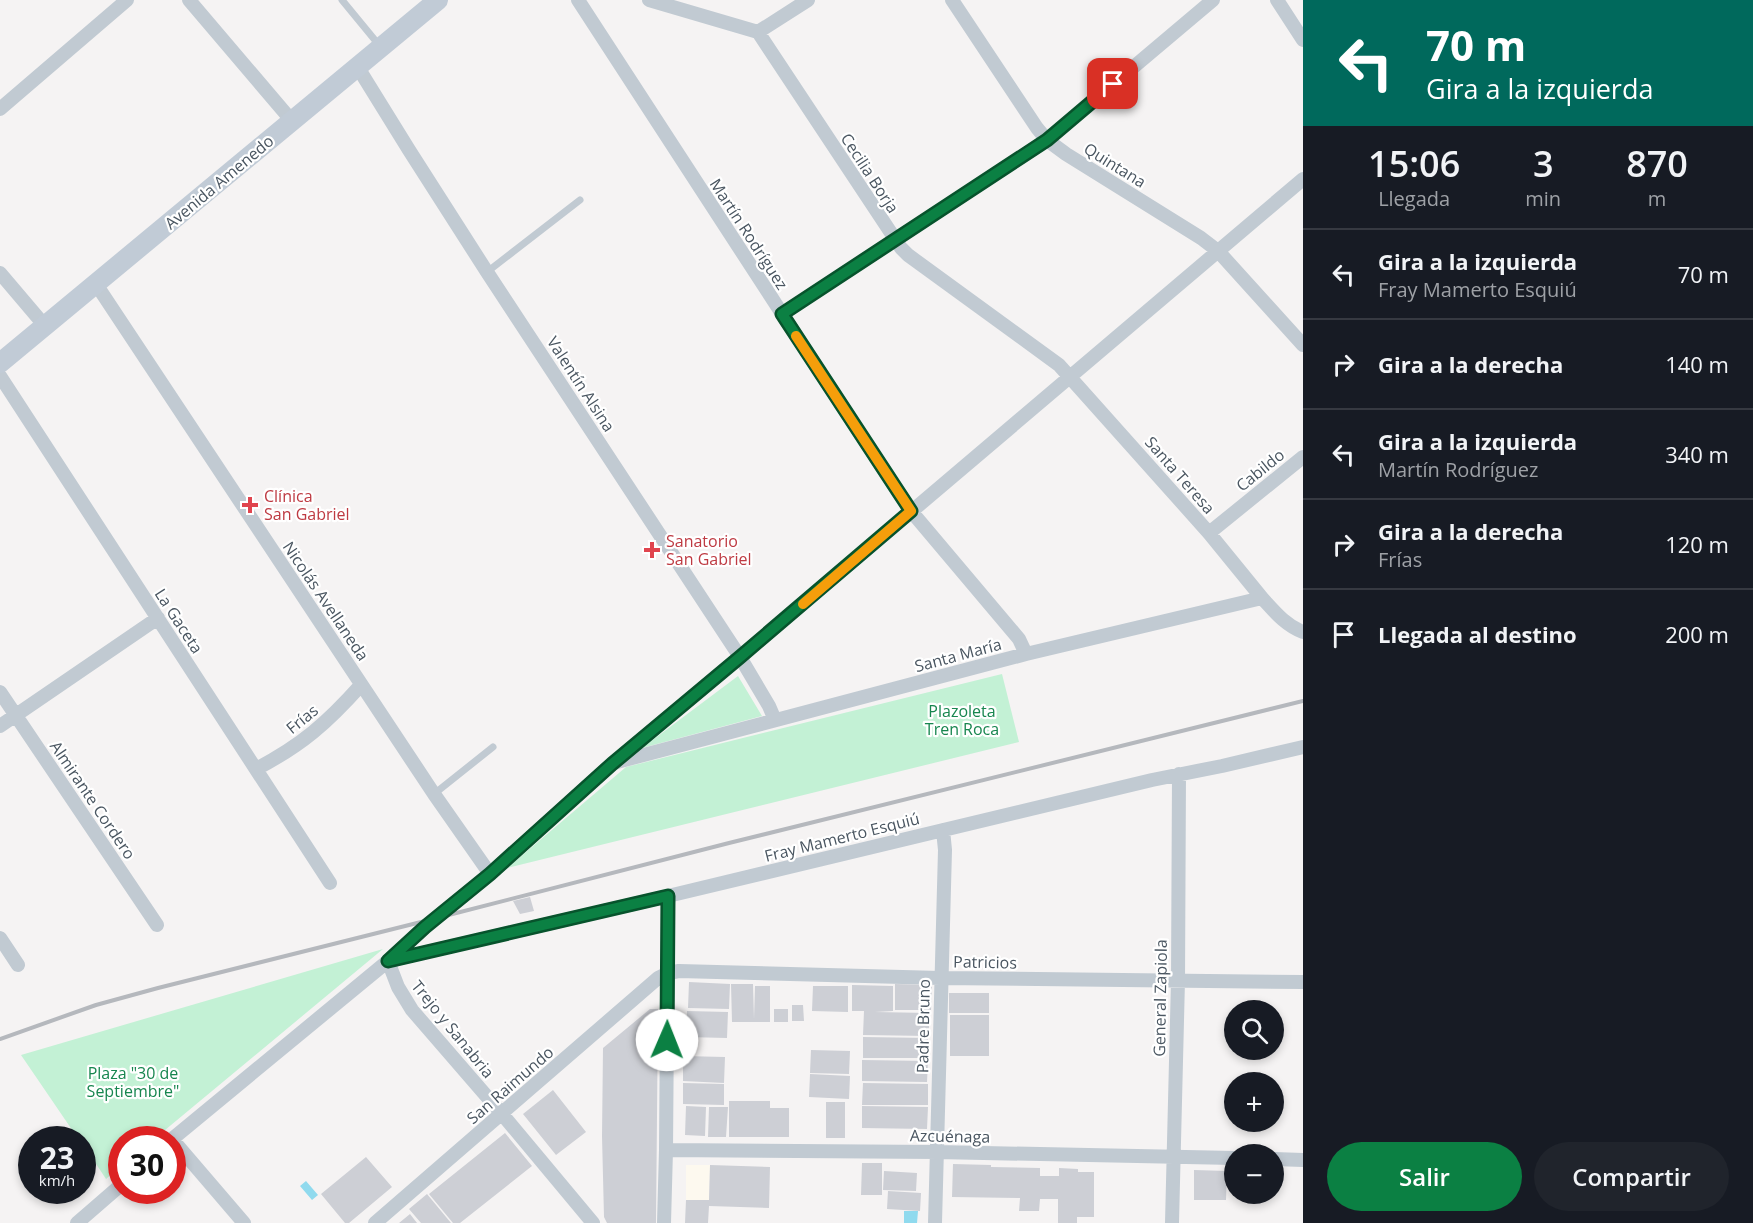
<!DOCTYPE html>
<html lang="es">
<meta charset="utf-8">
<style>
body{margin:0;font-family:"Open Sans",sans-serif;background:#20242c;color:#f1f3f6;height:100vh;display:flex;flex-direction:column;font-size:22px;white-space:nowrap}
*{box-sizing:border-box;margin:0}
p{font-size:20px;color:#9ea1a6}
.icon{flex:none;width:33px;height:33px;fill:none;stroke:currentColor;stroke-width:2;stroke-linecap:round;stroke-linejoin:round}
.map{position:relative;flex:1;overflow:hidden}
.sheet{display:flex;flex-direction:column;background:#171b24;width:450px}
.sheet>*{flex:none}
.banner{background:#00695c;color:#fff;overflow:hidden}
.buttons{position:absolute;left:1224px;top:1000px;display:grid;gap:12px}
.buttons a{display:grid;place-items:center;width:60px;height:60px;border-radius:50%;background:#171b24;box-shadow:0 3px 9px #0003;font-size:30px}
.speed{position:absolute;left:18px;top:1126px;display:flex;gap:12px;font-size:30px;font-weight:700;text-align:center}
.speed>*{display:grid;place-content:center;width:78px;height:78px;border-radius:50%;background:#171b24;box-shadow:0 3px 9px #0003;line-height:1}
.speed small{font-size:15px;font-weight:400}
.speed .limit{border:9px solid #d22;background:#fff;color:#111}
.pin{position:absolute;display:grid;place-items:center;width:51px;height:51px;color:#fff;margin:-26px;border-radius:12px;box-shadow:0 3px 9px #0006}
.me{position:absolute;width:66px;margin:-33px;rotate:1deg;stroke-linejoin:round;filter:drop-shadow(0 0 4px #0008)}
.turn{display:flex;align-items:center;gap:21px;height:126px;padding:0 24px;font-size:27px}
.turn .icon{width:78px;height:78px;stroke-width:2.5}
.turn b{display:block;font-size:42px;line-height:51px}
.eta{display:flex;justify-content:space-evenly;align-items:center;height:102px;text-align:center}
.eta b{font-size:36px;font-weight:600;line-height:42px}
.cta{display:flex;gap:12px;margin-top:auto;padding:12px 24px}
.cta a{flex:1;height:69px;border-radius:36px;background:#0b8043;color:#fff;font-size:24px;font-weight:600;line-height:69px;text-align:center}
.cta a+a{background:#20242c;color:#f1f3f6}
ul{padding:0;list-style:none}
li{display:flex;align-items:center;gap:18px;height:90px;padding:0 24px;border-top:2px solid #363941}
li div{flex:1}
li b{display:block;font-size:22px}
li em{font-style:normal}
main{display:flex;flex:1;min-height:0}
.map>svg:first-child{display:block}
.commercial{fill:#fdf9ef}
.green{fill:#c3f1d5}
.water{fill:#90daee}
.building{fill:#cdcfd5}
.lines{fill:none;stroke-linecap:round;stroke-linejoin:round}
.lane{stroke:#c1cad2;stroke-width:7}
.street{stroke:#c1cad2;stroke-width:14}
.secondary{stroke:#c1cbd6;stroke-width:20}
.rail{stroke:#b5b8bd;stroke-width:4}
.route-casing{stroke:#07532c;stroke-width:15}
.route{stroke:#0b8043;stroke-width:10}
.slow{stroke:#f59e0b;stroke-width:10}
.health-dot{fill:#e0444e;stroke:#fff;stroke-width:2}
.labels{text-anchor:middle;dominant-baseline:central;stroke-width:4.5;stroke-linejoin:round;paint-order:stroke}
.street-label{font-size:16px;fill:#4a5661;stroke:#fff}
.health-label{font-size:16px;fill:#be3a42;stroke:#fff;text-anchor:start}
.park-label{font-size:16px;fill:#17864f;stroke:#fff}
</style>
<main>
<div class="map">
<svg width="1303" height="1223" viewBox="0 0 1303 1223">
<rect width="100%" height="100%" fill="#f5f3f3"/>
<path class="commercial" d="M 686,1165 L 710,1165 L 709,1200 L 686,1200 Z"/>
<path class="green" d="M 1002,674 L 1019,742 L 507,868 L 626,767 Z
M 738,676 L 762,716 L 642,748 Z
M 383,949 L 153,1140 L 122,1140 L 121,1166 L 106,1179 L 83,1144 L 82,1140 L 79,1140 L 21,1055 Z"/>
<path class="water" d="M 306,1181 L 318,1195 L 312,1200 L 300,1186 Z
M 904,1211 L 918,1211 L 917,1223 L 904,1223 Z"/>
<path class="building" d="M 530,897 L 534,911 L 520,914 L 513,901 Z
M 689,982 L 730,984 L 729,1009 L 688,1008 Z
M 731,984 L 753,984 L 754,1019 L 755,986 L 770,986 L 770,1022 L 732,1022 Z
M 895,984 L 932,985 L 931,1010 L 895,1010 Z
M 852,985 L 893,986 L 893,1011 L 875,1012 L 929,1013 L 929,1036 L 863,1035 L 864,1011 L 852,1011 Z
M 813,986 L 848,986 L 848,1012 L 812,1011 Z
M 949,993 L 989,993 L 989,1013 L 949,1013 Z
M 792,1005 L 803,1005 L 804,1021 L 792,1021 Z
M 650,1009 L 658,1009 L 656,1223 L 607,1223 L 604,1217 L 602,1136 L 603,1048 Z
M 774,1009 L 788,1009 L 788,1022 L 774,1022 Z
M 687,1011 L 728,1012 L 727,1038 L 686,1037 Z
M 950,1015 L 989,1015 L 989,1056 L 950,1056 Z
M 863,1037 L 928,1038 L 928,1058 L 863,1058 Z
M 811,1050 L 850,1051 L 849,1074 L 810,1073 Z
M 683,1056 L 725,1057 L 724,1083 L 683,1081 Z
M 862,1060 L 928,1061 L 927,1082 L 862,1081 Z
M 810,1074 L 850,1076 L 849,1099 L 809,1097 Z
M 683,1083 L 724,1084 L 724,1105 L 683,1104 Z
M 863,1083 L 928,1084 L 928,1105 L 862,1105 Z
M 553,1090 L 586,1132 L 556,1155 L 523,1114 Z
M 729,1101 L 770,1101 L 770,1108 L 789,1108 L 789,1137 L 729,1137 Z
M 826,1102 L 845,1102 L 845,1138 L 826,1138 Z
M 686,1106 L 706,1107 L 705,1136 L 685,1135 Z
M 862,1106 L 928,1107 L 927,1129 L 862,1128 Z
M 709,1107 L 728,1107 L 726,1137 L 708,1137 Z
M 505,1133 L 532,1166 L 460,1223 L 453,1223 L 429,1194 Z
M 366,1157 L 392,1187 L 349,1223 L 345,1223 L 321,1194 Z
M 862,1163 L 882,1163 L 882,1195 L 861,1195 Z
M 953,1164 L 991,1165 L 991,1167 L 1040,1168 L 1040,1176 L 1059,1176 L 1059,1168 L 1078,1169 L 1078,1172 L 1094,1172 L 1094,1217 L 1077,1217 L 1077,1223 L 1058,1223 L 1058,1199 L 1040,1199 L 1039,1211 L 1019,1211 L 1020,1198 L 952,1197 Z
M 710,1165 L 770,1167 L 769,1208 L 709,1206 L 708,1223 L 685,1223 L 686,1200 L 709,1200 Z
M 1194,1170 L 1227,1171 L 1226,1200 L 1194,1200 Z
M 884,1171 L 917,1173 L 916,1191 L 883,1190 Z
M 888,1191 L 921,1193 L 920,1211 L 887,1209 Z
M 427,1194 L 451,1223 L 421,1223 L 409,1209 Z
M 410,1214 L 417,1223 L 399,1223 Z"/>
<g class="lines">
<path class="lane" d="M 342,0 L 379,45
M 487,272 L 580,200
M 434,794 L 493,747"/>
<path class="street" d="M 189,0 L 292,121
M 578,0 L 898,492 L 911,511 L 1019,639 L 1026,654
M 649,0 L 758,32 L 901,248 L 908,255 L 1059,365 L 1209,533 L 1262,598
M 952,0 L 1037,128 L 1047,140 L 1066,154 L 1201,238 L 1218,251 L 1303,345
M 1277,0 L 1303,40
M 758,32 L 808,0
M 357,66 L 409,150 L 487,272 L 740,657 L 769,706 L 775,720
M 0,109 L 127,0
M 0,273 L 45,326
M 96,284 L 434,794 L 490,874
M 782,314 L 1047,140 L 1213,0
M 0,376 L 330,883
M 1209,533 L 1303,457
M 0,692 L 157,925
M 0,726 L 158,618
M 617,762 L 1026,654 L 1262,598 C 1274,611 1285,625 1303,632
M 256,769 C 302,745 327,723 361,685
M 0,938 L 18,965
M 172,1139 L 244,1223
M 171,1140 L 388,961 L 425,927 L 490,874 L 612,764 L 740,657 L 1303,179
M 666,1150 L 937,1152 L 1234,1158
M 1274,1159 L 1303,1160
M 77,1223 L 122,1184
M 375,1223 L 658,978 L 668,973 L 679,971 L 940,978 L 1303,982
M 593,1223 L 502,1114 L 412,1010 L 398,987 L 388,961 L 668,896 L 1152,780 L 1222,766 L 1303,747
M 664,1223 L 666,1150 L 668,896
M 935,1223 L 945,850 L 943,830
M 1172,1223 L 1178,980 L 1179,774"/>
<path class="secondary" d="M 0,363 L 438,0"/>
<path class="rail" d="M 0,1039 L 96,1005 L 158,988 L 437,918 L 729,843 L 1303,701"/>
</g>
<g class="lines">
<g class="route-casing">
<path id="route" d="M 667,1040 L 668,896 L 388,961 L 425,927 L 490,874 L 612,764 L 740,657 L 911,511 L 782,314 L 1047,140 L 1113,84"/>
</g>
<use href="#route" class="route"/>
<path class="slow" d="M 796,336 L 911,511 L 803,604"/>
</g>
<g class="health-dot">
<path d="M247 496h6v6h6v6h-6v6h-6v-6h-6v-6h6z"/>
<path d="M649 541h6v6h6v6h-6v6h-6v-6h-6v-6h6z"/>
</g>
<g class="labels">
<g class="street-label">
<text transform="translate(1115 165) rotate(32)">Quintana</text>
<text transform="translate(870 173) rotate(57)">Cecilia Borja</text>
<text transform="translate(219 182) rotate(-40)">Avenida Amenedo</text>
<text transform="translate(749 234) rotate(57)">Martín Rodríguez</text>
<text transform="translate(581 384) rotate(57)">Valentín Alsina</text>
<text transform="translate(1260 470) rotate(-39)">Cabildo</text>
<text transform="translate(1180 475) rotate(49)">Santa Teresa</text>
<text transform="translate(326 601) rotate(56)">Nicolás Avellaneda</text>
<text transform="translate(179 621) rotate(57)">La Gaceta</text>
<text transform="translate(958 655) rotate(-15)">Santa María</text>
<text transform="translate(302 719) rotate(-39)">Frías</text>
<text transform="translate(93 800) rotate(56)">Almirante Cordero</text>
<text transform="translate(842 837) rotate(-14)">Fray Mamerto Esquiú</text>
<text transform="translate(985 962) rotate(1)">Patricios</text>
<text transform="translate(1160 998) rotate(-89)">General Zapiola</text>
<text transform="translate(923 1026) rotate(-89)">Padre Bruno</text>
<text transform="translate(453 1029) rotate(51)">Trejo y Sanabria</text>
<text transform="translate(510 1085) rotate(-41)">San Raimundo</text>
<text transform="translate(950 1136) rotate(1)">Azcuénaga</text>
</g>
<g class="health-label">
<text x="264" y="496">Clínica<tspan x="264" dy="18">San Gabriel</tspan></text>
<text x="666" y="541">Sanatorio<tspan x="666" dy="18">San Gabriel</tspan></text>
</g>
<g class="park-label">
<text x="962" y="711">Plazoleta<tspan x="962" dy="18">Tren Roca</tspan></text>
<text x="133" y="1073">Plaza "30 de<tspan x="133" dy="18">Septiembre"</tspan></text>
</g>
</g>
</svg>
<div class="buttons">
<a><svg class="icon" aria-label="search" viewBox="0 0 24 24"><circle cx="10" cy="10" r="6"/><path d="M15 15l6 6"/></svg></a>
<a>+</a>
<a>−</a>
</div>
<div class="speed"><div>23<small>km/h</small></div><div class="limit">30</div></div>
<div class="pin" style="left:1113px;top:84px;background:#d93025"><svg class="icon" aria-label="arrive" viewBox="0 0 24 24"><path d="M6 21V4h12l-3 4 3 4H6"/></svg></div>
<svg class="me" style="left:667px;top:1040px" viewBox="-20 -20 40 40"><circle r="19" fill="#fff"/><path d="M0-13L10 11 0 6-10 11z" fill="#0b8043"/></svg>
</div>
<section class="sheet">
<div class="banner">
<div class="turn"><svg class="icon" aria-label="left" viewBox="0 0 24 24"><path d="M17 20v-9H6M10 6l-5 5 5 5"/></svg><div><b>70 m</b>Gira a la izquierda</div></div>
</div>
<div class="eta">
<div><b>15:06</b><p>Llegada</p></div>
<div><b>3</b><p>min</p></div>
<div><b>870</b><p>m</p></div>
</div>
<ul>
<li><svg class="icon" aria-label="left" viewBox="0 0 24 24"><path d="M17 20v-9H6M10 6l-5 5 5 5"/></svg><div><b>Gira a la izquierda</b><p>Fray Mamerto Esquiú</p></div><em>70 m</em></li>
<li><svg class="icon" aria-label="right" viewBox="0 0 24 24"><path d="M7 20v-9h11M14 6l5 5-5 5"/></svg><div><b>Gira a la derecha</b></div><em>140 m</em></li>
<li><svg class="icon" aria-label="left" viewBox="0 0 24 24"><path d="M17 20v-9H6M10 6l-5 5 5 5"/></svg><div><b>Gira a la izquierda</b><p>Martín Rodríguez</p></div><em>340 m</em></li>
<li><svg class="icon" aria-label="right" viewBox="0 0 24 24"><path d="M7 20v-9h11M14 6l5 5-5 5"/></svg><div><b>Gira a la derecha</b><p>Frías</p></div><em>120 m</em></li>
<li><svg class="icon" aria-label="arrive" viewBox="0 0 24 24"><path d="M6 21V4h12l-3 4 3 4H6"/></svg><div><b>Llegada al destino</b></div><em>200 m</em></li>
</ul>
<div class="cta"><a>Salir</a><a>Compartir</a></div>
</section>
</main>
